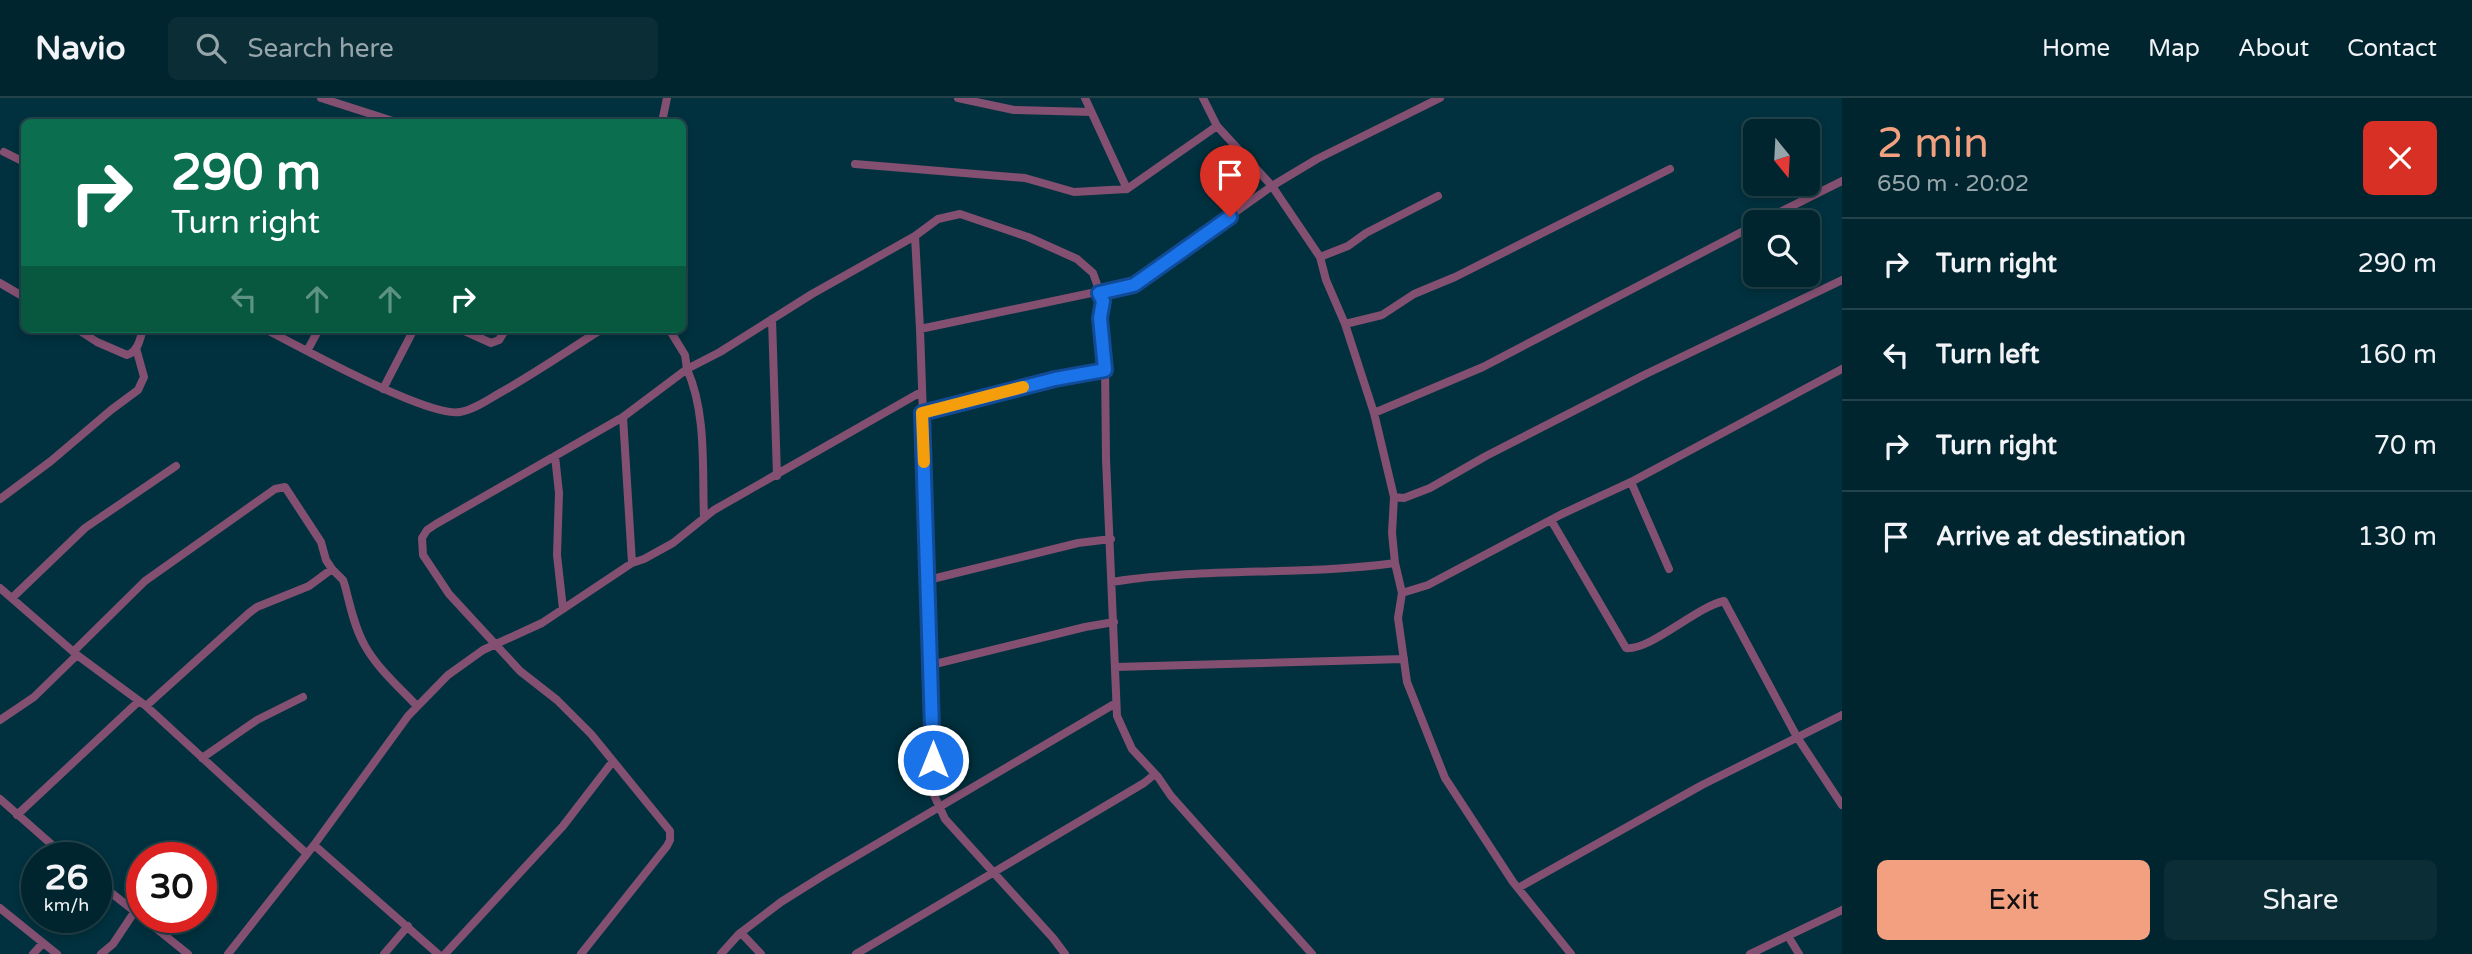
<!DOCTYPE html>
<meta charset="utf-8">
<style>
body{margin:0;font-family:"Varela Round",sans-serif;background:#0b2d36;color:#f1f3f6;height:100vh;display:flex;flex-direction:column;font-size:26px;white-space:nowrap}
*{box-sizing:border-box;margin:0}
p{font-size:23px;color:#96a5aa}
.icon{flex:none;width:38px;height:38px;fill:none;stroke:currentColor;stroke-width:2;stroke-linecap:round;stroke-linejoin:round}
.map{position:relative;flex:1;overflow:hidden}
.side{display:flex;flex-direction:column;background:#01252e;width:630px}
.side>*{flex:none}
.guide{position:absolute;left:21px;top:21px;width:665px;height:214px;border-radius:10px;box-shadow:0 4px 10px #0003,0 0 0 2px #23424a;background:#0b6e4f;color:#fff;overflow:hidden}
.needle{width:46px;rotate:162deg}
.buttons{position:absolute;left:1743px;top:21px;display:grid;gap:14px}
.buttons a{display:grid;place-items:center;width:77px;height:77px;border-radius:10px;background:#01252e;box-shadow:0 4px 10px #0003,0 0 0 2px #23424a;font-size:35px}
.speed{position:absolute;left:21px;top:744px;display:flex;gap:14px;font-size:35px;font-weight:700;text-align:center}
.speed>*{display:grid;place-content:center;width:91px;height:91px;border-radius:50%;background:#01252e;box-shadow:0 4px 10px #0003,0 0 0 2px #23424a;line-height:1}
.speed small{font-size:18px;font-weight:400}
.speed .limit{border:10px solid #d22;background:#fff;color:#111}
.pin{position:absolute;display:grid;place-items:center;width:60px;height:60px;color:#fff;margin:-72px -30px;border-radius:50% 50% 50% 0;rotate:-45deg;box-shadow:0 0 7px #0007}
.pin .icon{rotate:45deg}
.me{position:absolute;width:77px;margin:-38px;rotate:0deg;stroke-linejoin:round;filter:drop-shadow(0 0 5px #0008)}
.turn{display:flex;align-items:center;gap:24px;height:147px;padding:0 35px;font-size:32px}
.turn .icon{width:91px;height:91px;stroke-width:2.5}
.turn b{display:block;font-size:49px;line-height:60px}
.lanes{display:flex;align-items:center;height:66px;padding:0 35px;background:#0003;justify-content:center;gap:35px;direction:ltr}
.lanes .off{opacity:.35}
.round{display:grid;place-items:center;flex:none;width:74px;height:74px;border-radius:10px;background:#0b2d36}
.headline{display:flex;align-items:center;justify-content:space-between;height:119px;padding:0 35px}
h1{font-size:42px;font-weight:600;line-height:52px;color:#f2a080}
.button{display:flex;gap:14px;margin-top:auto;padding:14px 35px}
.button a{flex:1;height:80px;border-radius:10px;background:#f2a080;color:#111;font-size:28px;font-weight:600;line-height:80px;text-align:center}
.button a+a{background:#0b2d36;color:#f1f3f6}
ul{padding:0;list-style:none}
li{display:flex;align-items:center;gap:21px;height:91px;padding:0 35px;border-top:2px solid #23424a}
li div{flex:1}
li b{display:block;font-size:26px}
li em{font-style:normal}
header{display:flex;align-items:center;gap:42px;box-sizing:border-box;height:98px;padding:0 35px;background:#01252e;border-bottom:2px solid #23424a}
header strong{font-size:33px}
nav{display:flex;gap:38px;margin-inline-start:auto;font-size:24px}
.search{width:490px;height:63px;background:#0b2d36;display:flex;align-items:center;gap:18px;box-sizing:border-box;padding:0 24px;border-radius:10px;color:#96a5aa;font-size:26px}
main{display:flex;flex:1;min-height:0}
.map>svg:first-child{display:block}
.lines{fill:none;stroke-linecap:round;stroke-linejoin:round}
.minor{stroke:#845071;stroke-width:8}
.route-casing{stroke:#114b97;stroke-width:18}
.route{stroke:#1a73e8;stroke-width:12}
.slow{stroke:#f59e0b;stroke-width:12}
</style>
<header>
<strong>Navio</strong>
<div class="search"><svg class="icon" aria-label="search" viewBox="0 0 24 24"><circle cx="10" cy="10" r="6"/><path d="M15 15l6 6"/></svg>Search here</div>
<nav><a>Home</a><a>Map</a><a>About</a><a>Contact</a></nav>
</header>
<main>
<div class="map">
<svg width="1842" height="856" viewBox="0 0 1842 856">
<rect width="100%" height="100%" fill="#01313e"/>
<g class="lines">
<path class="minor" d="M 321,0 L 396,24
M 958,0 L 1014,12 L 1091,14
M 1085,0 L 1127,91
M 1203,0 L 1217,28 L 1272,88 L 1320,159 L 1326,182 L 1345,226 L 1374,315 L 1394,399 L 1392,435 L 1395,465 L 1402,495 L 1398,520 L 1407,584 L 1445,680 L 1513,784 L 1571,856
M 662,24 L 667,0
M 4,54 L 24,64
M 855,66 L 1025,80 L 1074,94 L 1127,91 L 1217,28
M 1760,124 L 1842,83
M 915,138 L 938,121 L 960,116 L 1028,139 L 1077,161 L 1093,175 L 1103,203 L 1100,220 L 1105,265 L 1106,361 L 1117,618 L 1132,651 L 1158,679 L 1171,698 L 1312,856
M 1320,159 L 1348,148 L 1366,135 L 1438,98
M 0,185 L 24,199
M 772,221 L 777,378
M 1345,226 L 1382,217 L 1414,196 L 1455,179 L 1670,71
M 77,231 L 97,244 L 127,257 C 138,254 140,241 143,231
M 265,231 C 300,249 428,320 460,314 C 473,312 486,303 498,296 C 534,276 567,253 602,231
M 460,231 L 491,245 L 499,242 L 506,231
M 669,231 L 685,257 L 687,271 L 720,254 L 812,196 L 915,138 L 920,231 L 1134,186 L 1272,88 L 1317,61 L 1440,0
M 920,231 L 934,635 L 934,697 L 945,721 L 1053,840 L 1065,856
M 307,253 L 319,231
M 383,291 L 414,231
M 922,315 L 1055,280 L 1105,272
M 1374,315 L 1483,269 L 1755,127
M 623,319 L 632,465
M 555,358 L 559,395 L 557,457 L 563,511
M 1631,384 L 1669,471
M 1394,399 L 1404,400 L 1430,390 L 1486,358 L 1646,276 L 1842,182
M 0,401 L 51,363 L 111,312 L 138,292 L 144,279 L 136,250
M 1551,422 L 1626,550 C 1650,553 1696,509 1724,503 L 1797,639 L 1842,707
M 332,471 L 343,482 L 345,488 C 350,507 354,528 364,546 C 376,569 399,589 417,608
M 928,482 L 1078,445 L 1111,441
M 1112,484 C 1206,469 1301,478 1395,465
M 0,490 L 77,557 L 146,608 L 306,755
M 1402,495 L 1428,487 L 1562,416 L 1631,384 L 1842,271
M 12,500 L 85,430 L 176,368
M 74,553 L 145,483 L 275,391 L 285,389 L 321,444 L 326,462 L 332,471 L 309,488 L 257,509 L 249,515 L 146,608
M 931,567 L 1085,529 L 1114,524
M 1115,569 L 1404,561
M 0,622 L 34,599 L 77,557
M 202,660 L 257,622 L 303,599
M 0,701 L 67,760
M 17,717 L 139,603
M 314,747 L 438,856
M 96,783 L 142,819
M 1518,790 L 1702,687 L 1842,617
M 0,810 L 57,856
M 142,819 L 188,856
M 739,836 L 781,804 L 824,777 L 1116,605
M 1788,838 L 1799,856
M 33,856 L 43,845
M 101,856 L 113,846 L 135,813
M 228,856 L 314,747 L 408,618 L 448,577 L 483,552 L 542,525 L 632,465 L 644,461 L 673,445 L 714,412 L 921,294
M 384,856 L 408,828
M 445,856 L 563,728 L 613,663
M 581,856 L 667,748 L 670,742 L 670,733 L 591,636 L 557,602 L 520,573 L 449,496 L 423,457 L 422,440 L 427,432 L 436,426 L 623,319 L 687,271 C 707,316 702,371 704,420
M 721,856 L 739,836 L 743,837 L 761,856
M 856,856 L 1144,685 L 1155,676
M 1750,856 L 1842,812"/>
</g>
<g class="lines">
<g class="route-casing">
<path id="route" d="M 933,662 L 922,315 L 1055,281 L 1105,272 L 1100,220 L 1103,203 L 1099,195 L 1134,187 L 1230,119"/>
</g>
<use href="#route" class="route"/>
<path class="slow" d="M 924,364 L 922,315 L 1023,289"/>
</g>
</svg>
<div class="buttons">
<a><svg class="needle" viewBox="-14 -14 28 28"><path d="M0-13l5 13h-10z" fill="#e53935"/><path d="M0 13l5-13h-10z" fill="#96a5aa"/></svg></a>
<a><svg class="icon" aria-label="search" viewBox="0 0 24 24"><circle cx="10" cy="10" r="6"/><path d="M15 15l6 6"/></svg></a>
</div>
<div class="speed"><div>26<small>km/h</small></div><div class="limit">30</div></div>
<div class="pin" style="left:1230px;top:119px;background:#d93025"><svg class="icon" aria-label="arrive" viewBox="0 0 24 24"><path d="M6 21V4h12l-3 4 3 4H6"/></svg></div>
<svg class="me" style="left:933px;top:662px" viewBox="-20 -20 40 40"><circle r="17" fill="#1a73e8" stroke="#fff" stroke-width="3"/><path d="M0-11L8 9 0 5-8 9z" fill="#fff"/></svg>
<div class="guide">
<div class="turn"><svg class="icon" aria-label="right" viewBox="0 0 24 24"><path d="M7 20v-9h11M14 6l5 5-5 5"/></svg><div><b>290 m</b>Turn right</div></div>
<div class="lanes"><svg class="icon off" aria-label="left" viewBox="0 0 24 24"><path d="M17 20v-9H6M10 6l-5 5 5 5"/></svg><svg class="icon off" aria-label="ahead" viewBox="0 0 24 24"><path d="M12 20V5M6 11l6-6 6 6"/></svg><svg class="icon off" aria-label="ahead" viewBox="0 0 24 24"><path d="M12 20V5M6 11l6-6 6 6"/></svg><svg class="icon" aria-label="right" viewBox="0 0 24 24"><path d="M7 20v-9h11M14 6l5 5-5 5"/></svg></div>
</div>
</div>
<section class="side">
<div class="headline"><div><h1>2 min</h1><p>650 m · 20:02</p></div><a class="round" style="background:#d93025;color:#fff"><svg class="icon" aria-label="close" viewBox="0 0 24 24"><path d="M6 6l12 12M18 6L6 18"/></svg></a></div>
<ul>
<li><svg class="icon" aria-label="right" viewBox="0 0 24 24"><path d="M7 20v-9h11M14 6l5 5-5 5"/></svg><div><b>Turn right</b></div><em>290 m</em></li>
<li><svg class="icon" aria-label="left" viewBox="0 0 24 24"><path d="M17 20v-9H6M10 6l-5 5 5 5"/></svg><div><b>Turn left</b></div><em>160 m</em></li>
<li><svg class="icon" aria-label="right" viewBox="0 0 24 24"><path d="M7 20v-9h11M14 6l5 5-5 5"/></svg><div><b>Turn right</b></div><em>70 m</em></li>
<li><svg class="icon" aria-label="arrive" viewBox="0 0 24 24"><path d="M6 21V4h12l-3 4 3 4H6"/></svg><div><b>Arrive at destination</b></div><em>130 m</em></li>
</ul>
<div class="button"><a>Exit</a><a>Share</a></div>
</section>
</main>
